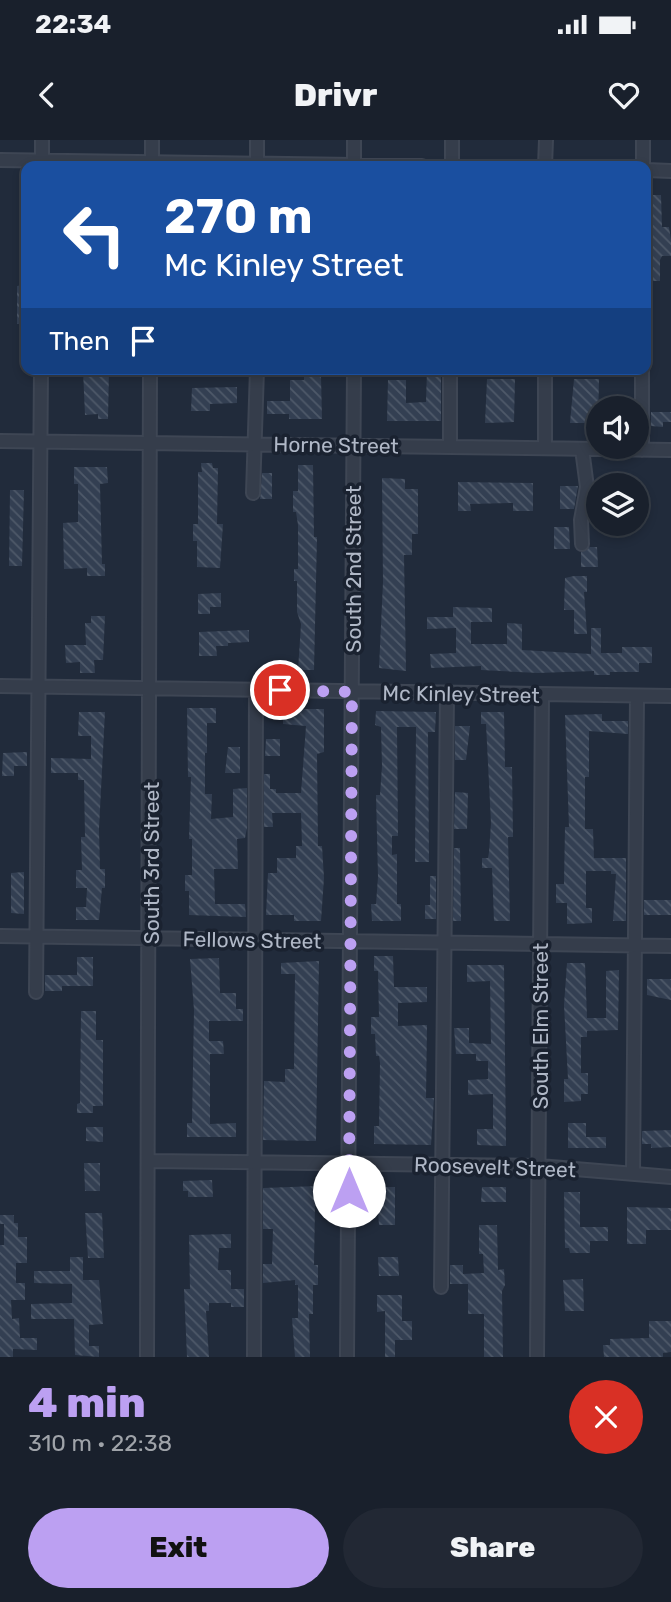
<!DOCTYPE html>
<meta charset="utf-8">
<style>
body{margin:0;font-family:Rubik,sans-serif;background:#222834;color:#f1f3f6;height:100vh;display:flex;flex-direction:column;font-size:26px;white-space:nowrap}
*{box-sizing:border-box;margin:0}
p{font-size:23px;color:#9fa3a9}
.icon{flex:none;width:38px;height:38px;fill:none;stroke:currentColor;stroke-width:2;stroke-linecap:round;stroke-linejoin:round}
.map{position:relative;height:1217px;overflow:hidden}
.side{display:flex;flex-direction:column;background:#19202c;flex:1}
.side>*{flex:none}
.top-card{position:absolute;left:21px;top:21px;width:630px;height:214px;border-radius:14px;box-shadow:0 4px 10px #0003,0 0 0 2px #373e48;background:#1a4fa0;color:#fff;overflow:hidden}
.controls{position:absolute;left:586px;top:256px;display:grid;gap:14px}
.controls a{display:grid;place-items:center;width:63px;height:63px;border-radius:50%;background:#19202c;box-shadow:0 4px 10px #0003,0 0 0 2px #373e48;font-size:35px}
.pin{position:absolute;display:grid;place-items:center;width:60px;height:60px;color:#fff;margin:-30px;border:4px solid #fff;border-radius:50%;box-shadow:0 2px 7px #0007}
.me{position:absolute;width:77px;margin:-38px;rotate:0deg;stroke-linejoin:round;filter:drop-shadow(0 0 5px #0008)}
.turn{display:flex;align-items:center;gap:24px;height:147px;padding:0 28px;font-size:32px}
.turn .icon{width:91px;height:91px;stroke-width:2.5}
.turn b{display:block;font-size:49px;line-height:60px}
.then{display:flex;align-items:center;height:66px;padding:0 28px;background:#0003;gap:14px;font-size:26px}
.round{display:grid;place-items:center;flex:none;width:74px;height:74px;border-radius:37px;background:#222834}
.headline{display:flex;align-items:center;justify-content:space-between;height:119px;padding:0 28px}
h1{font-size:42px;font-weight:800;line-height:52px;color:#bca0f2}
.primary-button{display:flex;gap:14px;margin-top:auto;padding:14px 28px}
.primary-button a{flex:1;height:80px;border-radius:42px;background:#bca0f2;color:#111;font-size:28px;font-weight:800;line-height:80px;text-align:center}
.primary-button a+a{background:#222834;color:#f1f3f6}
.status{display:flex;justify-content:space-between;align-items:center;height:49px;padding:0 35px;background:#19202c;direction:ltr}
.status svg{height:19px;fill:currentColor}
header{display:flex;justify-content:space-between;align-items:center;height:91px;padding:0 28px;background:#19202c;font-size:32px;font-weight:800}
.map>svg:first-child{display:block}
.building{fill:url(#building-back-hatch)}
.lines{fill:none;stroke-linecap:round;stroke-linejoin:round}
.minor-casing{stroke:#3e4654;stroke-width:16}
.minor{stroke:#353d4b;stroke-width:12}
.route{stroke:#bca0f2;stroke-width:12;stroke-dasharray:0 21.6}
.labels{text-anchor:middle;dominant-baseline:central;stroke-width:7;stroke-linejoin:round;paint-order:stroke}
.street-label{font-size:21px;fill:#b0b8c7;stroke:#1a2230}
</style>
<div class="status"><b>22:34</b><svg viewBox="0 0 49 12"><path d="M0 12V9h3v3zM5 12V6h3v6zM10 12V3h3v9zM15 12V0h3v12zM26 1h20v11H26zM47 4h2v5h-2z"/></svg></div>
<header><svg class="icon" aria-label="back" viewBox="0 0 24 24"><path d="M15 5l-7 7 7 7"/></svg>Drivr<svg class="icon" aria-label="heart" viewBox="0 0 24 24"><path d="M12 20l-8-8c-3-5 5-10 8-4 3-6 11-1 8 4z"/></svg></header>
<div class="map">
<svg width="671" height="1217" viewBox="0 0 671 1217">
<defs>
<pattern id="building-back-hatch" width="6" height="6" patternUnits="userSpaceOnUse" patternTransform="scale(1.75)"><rect width="6" height="6" fill="#333f52"/><path d="M-1 5l2 2M0 0l6 6M5-1l2 2" fill="none" stroke="#4e5969"/></pattern>
</defs>
<rect width="100%" height="100%" fill="#212b3b"/>
<path class="building" d="M 649,55 L 661,55 L 662,87 L 669,87 L 671,100 L 671,116 L 662,116 L 660,120 L 660,141 L 648,141 Z
M 26,145 L 26,184 L 17,184 L 17,146 Z
M 427,229 L 441,229 L 441,281 L 387,281 L 388,240 L 406,240 L 406,263 L 426,262 Z
M 83,230 L 109,230 L 108,279 L 98,279 L 98,274 L 85,275 Z
M 304,236 L 321,236 L 322,279 L 289,279 L 289,274 L 267,274 L 267,261 L 290,261 L 290,240 L 304,240 Z
M 487,239 L 515,239 L 514,282 L 485,283 Z
M 574,239 L 599,239 L 598,283 L 570,283 Z
M 237,247 L 237,263 L 210,264 L 210,271 L 191,271 L 192,248 Z
M 651,272 L 671,272 L 671,282 L 663,282 L 663,287 L 651,286 Z
M 201,323 L 212,323 L 213,328 L 218,328 L 217,384 L 223,384 L 220,428 L 197,427 L 197,401 L 193,401 L 193,384 L 198,384 L 198,332 L 202,332 Z
M 298,325 L 313,325 L 314,397 L 317,397 L 314,530 L 298,530 L 301,484 L 297,472 L 297,441 L 294,441 L 294,429 L 298,429 L 298,385 L 296,372 L 293,372 L 293,351 L 298,351 Z
M 74,327 L 107,327 L 108,343 L 100,344 L 102,424 L 105,424 L 105,436 L 87,436 L 87,428 L 64,429 L 63,383 L 78,382 L 78,344 L 74,344 Z
M 262,333 L 272,333 L 272,359 L 260,359 Z
M 382,338 L 405,339 L 405,349 L 418,349 L 418,394 L 412,394 L 412,415 L 404,415 L 406,531 L 379,528 L 383,442 Z
M 458,342 L 533,343 L 533,371 L 513,371 L 513,363 L 470,364 L 471,371 L 458,371 Z
M 560,346 L 578,346 L 574,369 L 560,369 Z
M 10,350 L 24,350 L 22,426 L 9,426 Z
M 554,387 L 569,387 L 570,409 L 554,409 Z
M 590,407 L 597,407 L 598,427 L 581,427 L 581,412 Z
M 574,436 L 587,436 L 587,452 L 584,452 L 587,494 L 574,494 L 574,470 L 564,470 L 565,438 Z
M 221,453 L 221,467 L 210,467 L 210,474 L 198,474 L 198,454 Z
M 453,467 L 492,468 L 492,482 L 471,482 L 471,504 L 507,504 L 507,483 L 522,484 L 522,510 L 591,514 L 591,488 L 601,488 L 601,513 L 622,513 L 622,507 L 652,507 L 652,523 L 639,523 L 639,532 L 610,532 L 610,535 L 594,535 L 594,531 L 538,533 L 481,530 L 481,526 L 431,528 L 430,514 L 456,513 L 456,488 L 427,489 L 427,477 L 453,477 Z
M 91,476 L 105,476 L 103,520 L 94,520 L 95,533 L 80,533 L 80,522 L 66,523 L 65,505 L 86,505 L 85,483 L 91,483 Z
M 249,490 L 249,502 L 228,503 L 228,506 L 216,506 L 217,516 L 199,516 L 199,492 Z
M 187,568 L 216,568 L 216,583 L 207,583 L 207,613 L 205,613 L 205,654 L 212,654 L 211,679 L 233,677 L 233,649 L 247,648 L 247,688 L 245,698 L 237,699 L 238,729 L 214,729 L 215,764 L 245,764 L 246,777 L 189,775 L 189,751 L 185,751 L 185,735 L 192,735 L 192,699 L 189,699 L 191,637 L 188,637 Z
M 283,569 L 324,569 L 324,612 L 317,614 L 318,706 L 322,706 L 324,738 L 321,781 L 294,781 L 294,775 L 266,775 L 268,733 L 277,733 L 277,718 L 296,718 L 296,706 L 302,706 L 301,673 L 272,673 L 273,687 L 264,687 L 264,634 L 270,634 L 270,649 L 276,649 L 276,653 L 301,653 L 306,586 L 283,584 Z
M 376,571 L 436,572 L 435,592 L 428,592 L 429,722 L 415,722 L 416,587 L 397,587 L 398,696 L 392,696 L 392,715 L 397,714 L 397,764 L 401,764 L 401,781 L 372,781 L 371,764 L 376,764 L 378,737 L 376,655 L 380,655 L 382,626 L 381,587 L 375,585 Z
M 79,572 L 105,572 L 99,689 L 100,729 L 105,729 L 105,748 L 102,748 L 99,780 L 76,780 L 76,767 L 86,767 L 87,748 L 76,748 L 76,730 L 82,730 L 81,697 L 85,697 L 84,640 L 78,640 L 78,633 L 51,633 L 51,618 L 91,619 L 91,596 L 78,596 Z
M 481,572 L 504,572 L 505,627 L 512,627 L 513,697 L 508,697 L 510,781 L 494,781 L 492,728 L 482,728 L 482,718 L 488,718 L 489,712 L 491,683 L 486,584 L 481,584 Z
M 602,574 L 602,581 L 628,581 L 628,594 L 589,591 L 589,637 L 585,637 L 585,689 L 593,689 L 594,718 L 626,718 L 626,781 L 613,781 L 616,734 L 611,734 L 611,731 L 586,731 L 586,768 L 592,768 L 592,783 L 567,784 L 567,763 L 556,763 L 556,744 L 564,744 L 565,687 L 569,687 L 565,575 Z
M 455,586 L 470,586 L 466,620 L 455,620 Z
M 266,599 L 280,599 L 280,616 L 265,616 Z
M 228,607 L 240,607 L 240,633 L 225,633 Z
M 27,612 L 27,626 L 14,626 L 14,636 L 2,636 L 3,613 Z
M 455,652 L 468,653 L 467,689 L 454,689 Z
M 454,708 L 460,708 L 461,781 L 453,781 Z
M 24,732 L 24,774 L 11,773 L 11,733 Z
M 430,736 L 436,736 L 436,779 L 425,779 L 425,765 L 430,765 Z
M 644,760 L 671,760 L 671,775 L 644,775 Z
M 374,816 L 393,816 L 394,847 L 427,847 L 427,862 L 398,863 L 398,886 L 427,885 L 426,958 L 434,958 L 431,1005 L 374,1004 L 374,986 L 379,986 L 380,923 L 379,916 L 376,916 L 375,894 L 371,894 L 371,877 L 379,877 L 378,831 L 374,831 Z
M 77,817 L 93,817 L 93,846 L 62,846 L 62,851 L 45,851 L 45,835 L 77,835 Z
M 219,818 L 220,853 L 236,853 L 236,869 L 243,869 L 243,881 L 209,881 L 209,901 L 223,901 L 224,914 L 210,914 L 210,984 L 236,983 L 236,997 L 187,997 L 187,983 L 192,983 L 194,870 L 190,819 Z
M 319,821 L 316,1001 L 263,1000 L 264,941 L 285,942 L 285,929 L 294,929 L 295,834 L 281,834 L 281,823 Z
M 567,823 L 585,823 L 587,878 L 606,878 L 606,831 L 619,830 L 618,890 L 587,891 L 587,897 L 581,897 L 581,933 L 588,933 L 588,954 L 581,954 L 581,961 L 564,962 L 564,939 L 568,939 L 564,865 Z
M 467,825 L 504,825 L 506,1006 L 477,1005 L 477,989 L 493,989 L 493,954 L 468,955 L 468,940 L 488,939 L 488,921 L 476,921 L 476,914 L 456,914 L 454,888 L 469,888 L 469,903 L 491,904 L 490,841 L 467,842 Z
M 647,839 L 671,839 L 671,860 L 647,855 Z
M 81,871 L 96,871 L 96,900 L 103,900 L 103,966 L 93,966 L 93,973 L 77,973 L 77,964 L 80,963 Z
M 568,983 L 586,983 L 586,997 L 606,997 L 606,1008 L 568,1008 Z
M 86,987 L 103,987 L 103,1002 L 86,1001 Z
M 671,990 L 671,1007 L 651,1008 L 651,1004 L 642,1004 L 642,991 Z
M 84,1023 L 100,1023 L 100,1051 L 85,1051 Z
M 212,1040 L 213,1057 L 188,1057 L 188,1051 L 183,1051 L 183,1041 Z
M 318,1046 L 319,1064 L 315,1064 L 314,1125 L 318,1125 L 318,1145 L 313,1145 L 313,1174 L 309,1174 L 310,1217 L 295,1217 L 292,1178 L 298,1178 L 298,1145 L 295,1145 L 295,1140 L 263,1143 L 263,1124 L 272,1124 L 273,1089 L 263,1089 L 263,1048 Z
M 376,1047 L 395,1047 L 395,1085 L 379,1085 Z
M 482,1047 L 506,1047 L 506,1062 L 481,1062 Z
M 564,1052 L 580,1052 L 580,1087 L 608,1087 L 608,1101 L 590,1101 L 590,1113 L 570,1113 L 569,1108 L 565,1108 Z
M 627,1067 L 671,1068 L 671,1090 L 646,1090 L 646,1104 L 627,1104 Z
M 85,1073 L 102,1073 L 104,1118 L 88,1118 Z
M 0,1075 L 14,1075 L 14,1083 L 18,1083 L 18,1097 L 27,1097 L 27,1123 L 16,1123 L 16,1143 L 25,1143 L 25,1160 L 11,1160 L 12,1179 L 19,1178 L 20,1198 L 37,1198 L 37,1210 L 13,1209 L 13,1217 L 0,1217 L 0,1105 L 4,1105 L 4,1084 L 0,1084 Z
M 479,1085 L 497,1085 L 498,1130 L 504,1129 L 505,1145 L 502,1151 L 503,1217 L 484,1217 L 484,1174 L 468,1174 L 468,1144 L 450,1144 L 450,1125 L 463,1125 L 463,1134 L 484,1133 L 483,1114 L 479,1114 Z
M 231,1094 L 231,1108 L 219,1108 L 218,1130 L 231,1130 L 231,1149 L 244,1149 L 244,1167 L 231,1167 L 231,1163 L 209,1163 L 209,1171 L 206,1171 L 209,1217 L 187,1217 L 184,1149 L 190,1149 L 189,1095 Z
M 70,1117 L 83,1117 L 83,1140 L 99,1140 L 103,1184 L 89,1185 L 89,1206 L 99,1206 L 99,1217 L 75,1215 L 74,1179 L 31,1179 L 31,1164 L 72,1163 L 72,1144 L 34,1143 L 34,1131 L 70,1131 Z
M 378,1117 L 398,1117 L 399,1136 L 379,1136 Z
M 583,1139 L 584,1171 L 565,1171 L 563,1140 Z
M 377,1155 L 402,1155 L 402,1181 L 412,1181 L 412,1200 L 395,1200 L 395,1217 L 385,1217 L 385,1171 L 377,1172 Z
M 649,1181 L 671,1181 L 671,1212 L 663,1213 L 663,1217 L 604,1217 L 603,1205 L 610,1205 L 610,1199 L 649,1198 Z"/>
<g class="lines">
<g class="minor-casing">
<path id="minor" d="M 452,0 L 452,26
M 643,0 L 643,26
M 0,20 L 422,26
M 42,26 L 42,0
M 152,26 L 152,0
M 257,26 L 257,0
M 354,26 L 354,0
M 545,26 L 546,0
M 646,30 L 671,31
M 0,301 L 671,310
M 450,306 L 450,229
M 545,308 L 545,229
M 642,310 L 642,229
M 253,353 L 257,229
M 582,404 L 581,380 L 587,347 L 582,309
M 0,546 L 671,556
M 0,796 L 671,806
M 36,852 L 41,229
M 150,1021 L 539,1026 L 671,1037
M 633,1034 L 637,556
M 441,1147 L 447,554
M 147,1217 L 150,229
M 254,1217 L 256,550
M 347,1217 L 354,229
M 537,1217 L 542,555"/>
</g>
<use href="#minor" class="minor"/>
</g>
<g class="lines">
<path class="route" d="M 280,550 L 352,552 L 349,1051"/>
</g>
<g class="labels">
<g class="street-label">
<text transform="translate(336 305) rotate(1)">Horne Street</text>
<text transform="translate(353 429) rotate(-90)">South 2nd Street</text>
<text transform="translate(461 554) rotate(1)">Mc Kinley Street</text>
<text transform="translate(151 723) rotate(-90)">South 3rd Street</text>
<text transform="translate(252 800) rotate(1)">Fellows Street</text>
<text transform="translate(540 886) rotate(-90)">South Elm Street</text>
<text transform="translate(495 1027) rotate(2)">Roosevelt Street</text>
</g>
</g>
</svg>
<div class="controls">
<a><svg class="icon" aria-label="sound" viewBox="0 0 24 24"><path d="M4 9h4l5-4v14l-5-4H4zM17 9q2 3 0 6"/></svg></a>
<a><svg class="icon" aria-label="layers" viewBox="0 0 24 24"><path d="M12 4l9 5-9 5-9-5zM3 14l9 5 9-5"/></svg></a>
</div>
<div class="pin" style="left:280px;top:550px;background:#d93025"><svg class="icon" aria-label="arrive" viewBox="0 0 24 24"><path d="M6 21V4h12l-3 4 3 4H6"/></svg></div>
<svg class="me" style="left:349px;top:1051px" viewBox="-20 -20 40 40"><circle r="19" fill="#fff"/><path d="M0-13L10 11 0 6-10 11z" fill="#bca0f2"/></svg>
<div class="top-card">
<div class="turn"><svg class="icon" aria-label="left" viewBox="0 0 24 24"><path d="M17 20v-9H6M10 6l-5 5 5 5"/></svg><div><b>270 m</b>Mc Kinley Street</div></div>
<div class="then">Then<svg class="icon" aria-label="arrive" viewBox="0 0 24 24"><path d="M6 21V4h12l-3 4 3 4H6"/></svg></div>
</div>
</div>
<section class="side">
<div class="headline"><div><h1>4 min</h1><p>310 m · 22:38</p></div><a class="round" style="background:#d93025;color:#fff"><svg class="icon" aria-label="close" viewBox="0 0 24 24"><path d="M6 6l12 12M18 6L6 18"/></svg></a></div>
<div class="primary-button"><a>Exit</a><a>Share</a></div>
</section>
